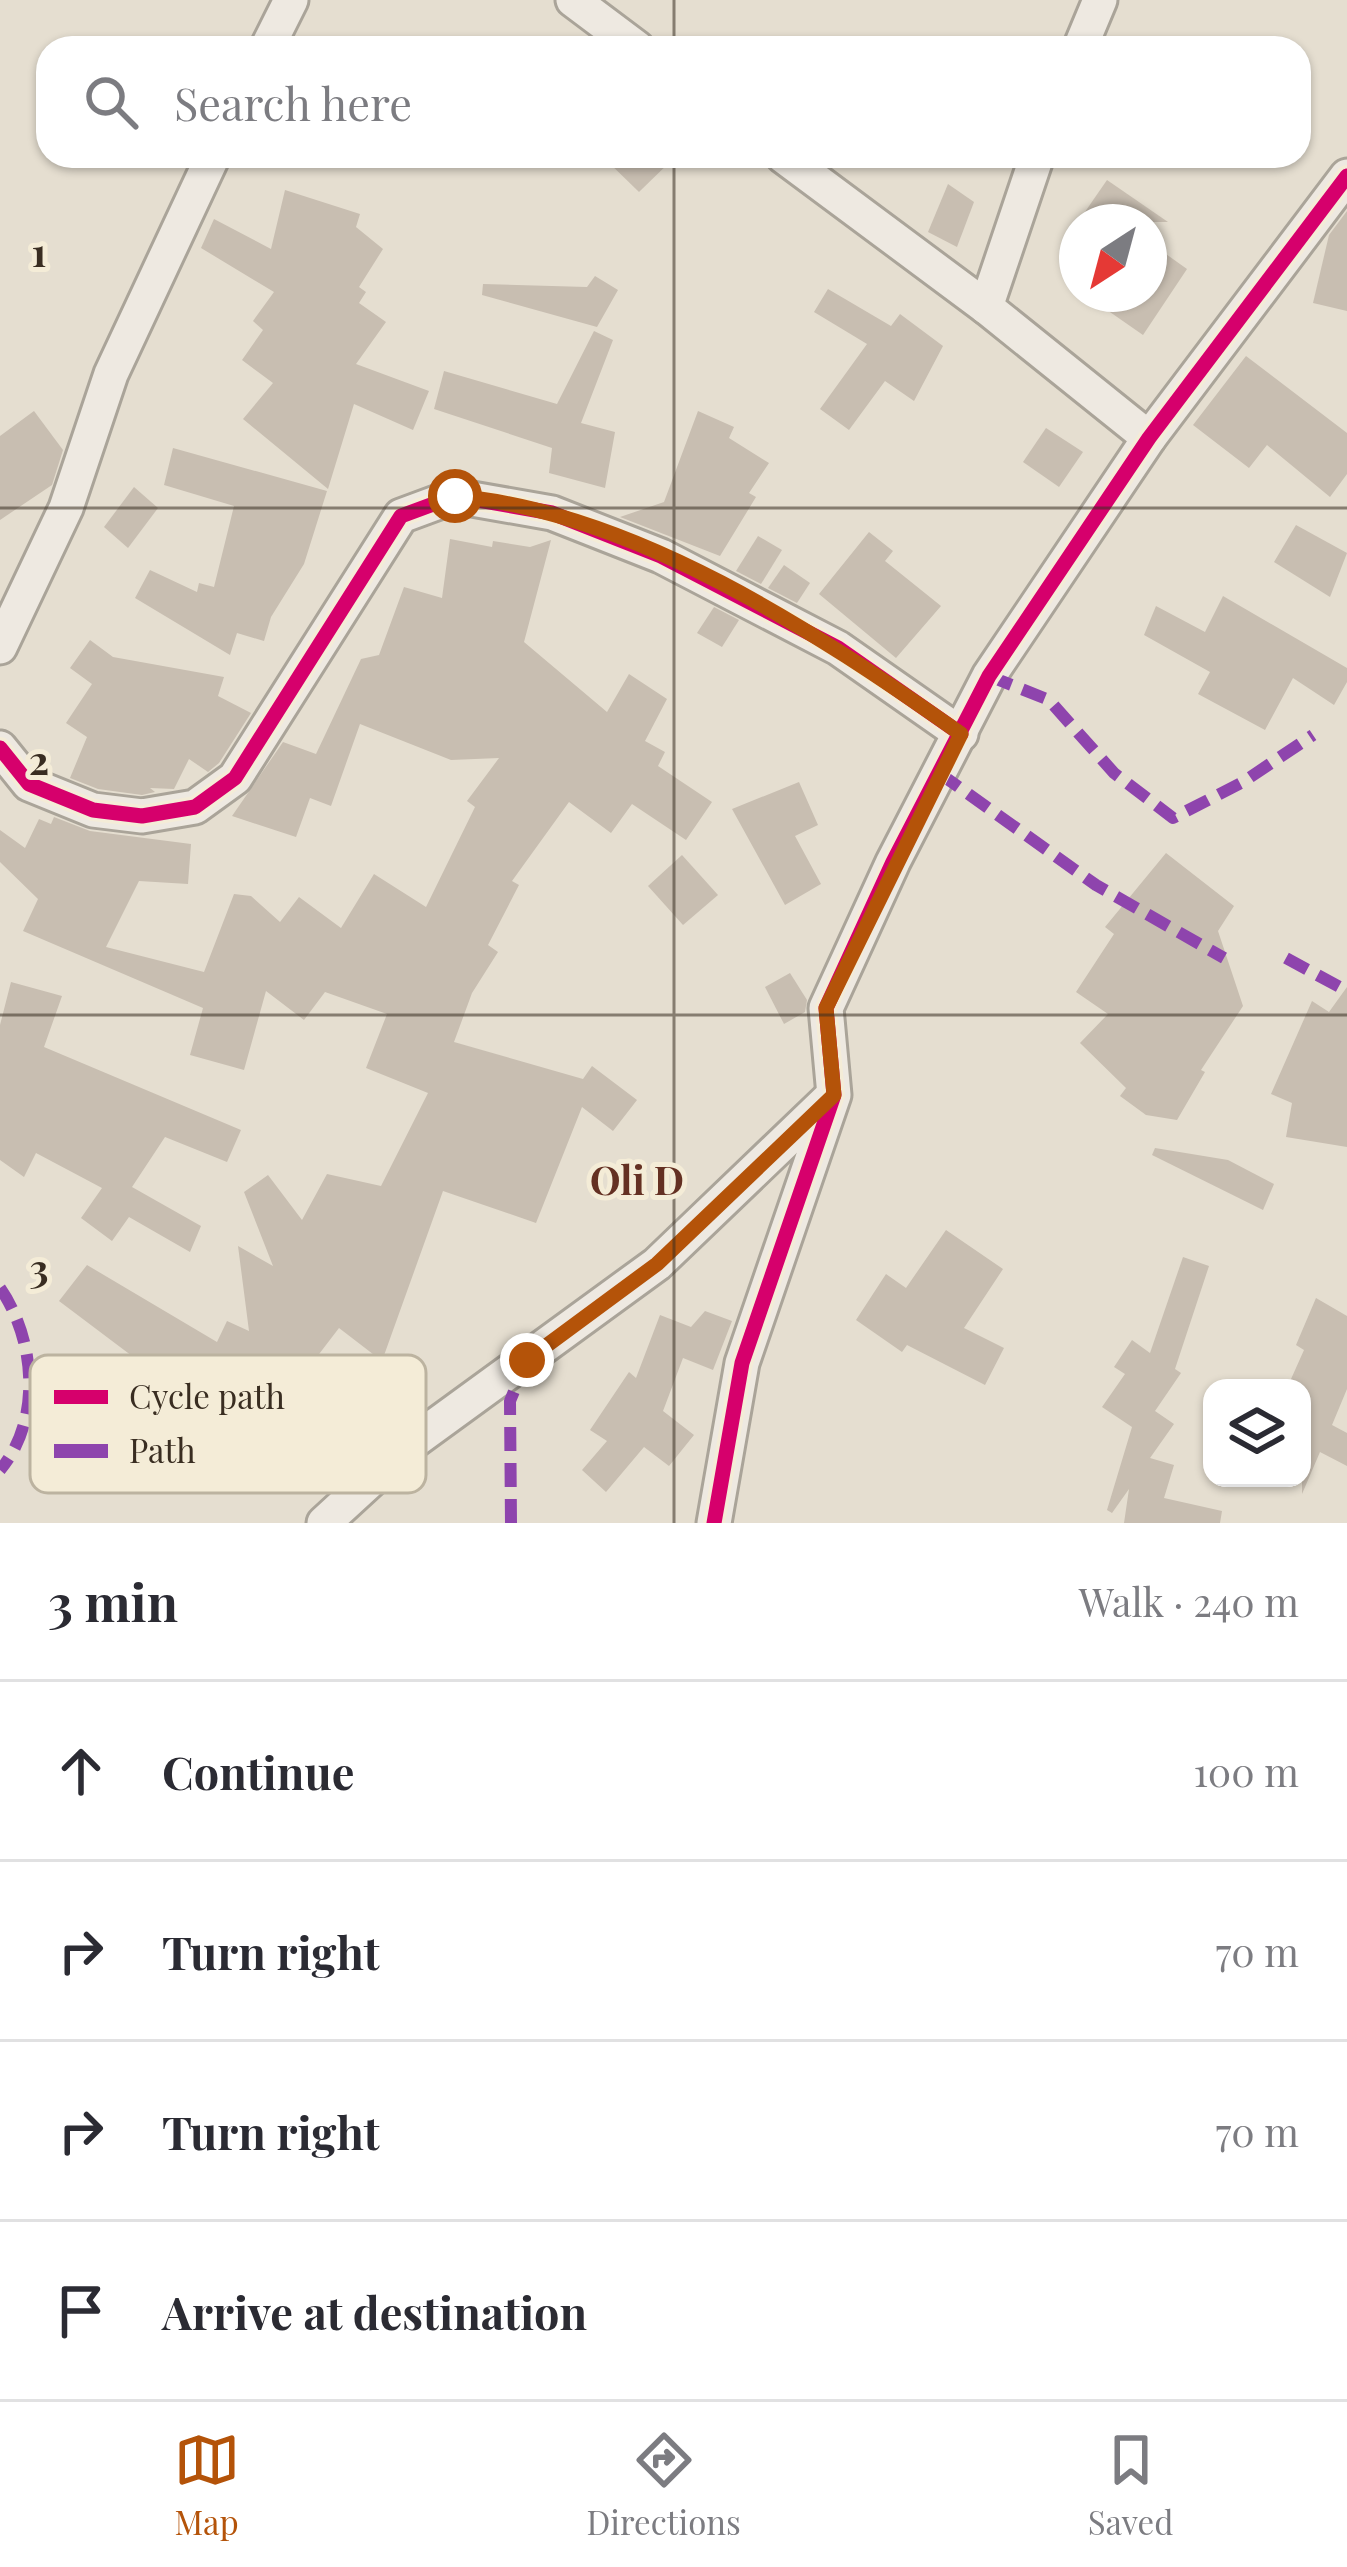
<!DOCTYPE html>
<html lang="en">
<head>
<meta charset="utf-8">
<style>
  :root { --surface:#fff; --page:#f2f2f3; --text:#2b2b33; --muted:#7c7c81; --line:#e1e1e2; --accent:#b45309 }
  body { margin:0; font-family:"Playfair Display",serif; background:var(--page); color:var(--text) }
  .controls { position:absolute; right:36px; bottom:36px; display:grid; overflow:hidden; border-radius:24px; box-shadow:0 3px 9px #0004 }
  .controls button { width:108px; height:108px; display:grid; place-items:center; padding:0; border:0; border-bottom:3px solid var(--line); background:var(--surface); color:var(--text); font:60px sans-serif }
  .compass { position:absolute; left:1059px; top:204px; width:108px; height:108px; border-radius:50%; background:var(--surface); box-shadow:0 3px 9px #0004; rotate:216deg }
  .stop { position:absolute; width:36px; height:36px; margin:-27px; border:9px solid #b45309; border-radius:50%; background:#fff }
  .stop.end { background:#b45309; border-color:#fff; box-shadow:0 3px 12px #0008 }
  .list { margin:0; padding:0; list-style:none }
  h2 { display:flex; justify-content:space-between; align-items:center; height:156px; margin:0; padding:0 48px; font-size:51px }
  h2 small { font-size:39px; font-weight:400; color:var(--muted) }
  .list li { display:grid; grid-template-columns:78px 1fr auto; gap:36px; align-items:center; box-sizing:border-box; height:180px; padding:0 48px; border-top:3px solid var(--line) }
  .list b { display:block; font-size:45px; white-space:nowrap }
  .list em { font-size:39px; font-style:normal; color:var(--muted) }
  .icon { flex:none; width:66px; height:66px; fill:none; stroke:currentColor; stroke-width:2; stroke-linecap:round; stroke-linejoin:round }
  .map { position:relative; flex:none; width:1347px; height:1523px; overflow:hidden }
  .search { position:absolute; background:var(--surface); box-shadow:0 3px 9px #0004; left:36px; right:36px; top:36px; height:132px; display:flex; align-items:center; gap:30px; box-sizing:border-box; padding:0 42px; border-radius:36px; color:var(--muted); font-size:45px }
  .sheet { height:876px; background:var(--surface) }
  nav { display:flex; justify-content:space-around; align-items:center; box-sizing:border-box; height:168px; border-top:3px solid var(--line); background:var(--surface); font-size:33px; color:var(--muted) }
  nav a { display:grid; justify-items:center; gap:6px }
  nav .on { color:var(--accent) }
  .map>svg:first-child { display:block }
  .building { fill:#c8beb1 }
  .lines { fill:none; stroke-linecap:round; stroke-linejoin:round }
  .minor-casing { stroke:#aaa499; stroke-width:39 }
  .minor { stroke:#eee9e1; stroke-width:33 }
  .quiet { stroke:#8e44ad; stroke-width:12; stroke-dasharray:24 12; stroke-linecap:butt }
  .cycleway-casing { stroke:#f4ecd7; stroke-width:22 }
  .cycleway { stroke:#d6006c; stroke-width:15 }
  .route { stroke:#b45309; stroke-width:15 }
  .grid { fill:none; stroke:#392d21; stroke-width:3; stroke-opacity:0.55 }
  .labels { text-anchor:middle; stroke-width:10; stroke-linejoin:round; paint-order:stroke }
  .quarter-label { font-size:39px; font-weight:bold; fill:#643022; stroke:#f4ecd7 }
  .key { fill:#f4ecd7; stroke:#bcb3a0; stroke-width:3 }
  .key-label { font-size:33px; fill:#392d21 }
  .grid-label { font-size:39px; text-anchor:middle; font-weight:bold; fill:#392d21; stroke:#f4ecd7; stroke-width:10; stroke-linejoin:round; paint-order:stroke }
</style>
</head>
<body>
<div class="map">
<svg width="1347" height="1523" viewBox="0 0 1347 1523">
  <rect width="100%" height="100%" fill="#e5ded0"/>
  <g class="building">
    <path d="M 602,156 L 676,156 L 639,192 Z"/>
    <path d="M 1107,180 L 1168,222 L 1078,222 Z"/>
    <path d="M 948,184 L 974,202 L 957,247 L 928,232 Z"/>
    <path d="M 285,190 L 360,214 L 356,227 L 383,249 L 359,287 L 366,292 L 359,303 L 386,322 L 356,364 L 429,391 L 413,430 L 354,404 L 328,489 L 243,419 L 273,383 L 242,360 L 263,330 L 253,321 L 274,292 L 201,248 L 214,219 L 271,249 Z"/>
    <path d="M 1347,211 L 1347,311 L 1313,303 L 1329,235 Z"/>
    <path d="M 1149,242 L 1187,269 L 1143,335 L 1084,294 L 1149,294 Z"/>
    <path d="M 595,276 L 618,290 L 597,327 L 482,295 L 483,284 L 587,287 Z"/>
    <path d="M 828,289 L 891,326 L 900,314 L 943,346 L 914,401 L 885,381 L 849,430 L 820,409 L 867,344 L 814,312 Z"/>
    <path d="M 594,331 L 613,340 L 581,423 L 615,432 L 605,488 L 549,473 L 552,448 L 434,409 L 444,371 L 557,404 Z"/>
    <path d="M 1246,356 L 1347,433 L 1347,474 L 1330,497 L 1267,445 L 1249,468 L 1193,425 Z"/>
    <path d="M 34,411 L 63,450 L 52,485 L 0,520 L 0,436 Z"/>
    <path d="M 698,411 L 734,427 L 729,438 L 769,463 L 749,493 L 756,497 L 720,556 L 620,517 L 664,502 Z"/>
    <path d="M 1046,428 L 1083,452 L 1059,487 L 1023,462 Z"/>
    <path d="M 173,448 L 327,491 L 304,564 L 271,617 L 264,641 L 237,633 L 230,655 L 135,598 L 150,570 L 197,592 L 199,583 L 214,587 L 234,506 L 164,485 Z"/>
    <path d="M 134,487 L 158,508 L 128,548 L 104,527 Z"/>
    <path d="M 1296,525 L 1347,553 L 1330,597 L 1274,562 Z"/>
    <path d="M 869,532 L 893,551 L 885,561 L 941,606 L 896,658 L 819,594 Z"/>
    <path d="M 758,536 L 782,550 L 761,584 L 736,571 Z"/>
    <path d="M 450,539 L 492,547 L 493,541 L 530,547 L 551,540 L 524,642 L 607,712 L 629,674 L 667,699 L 645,741 L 665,752 L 658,766 L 712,802 L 686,840 L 632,804 L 611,833 L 569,802 L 512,881 L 519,885 L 488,945 L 498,952 L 472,993 L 454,1042 L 583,1079 L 592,1066 L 637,1100 L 613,1131 L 582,1107 L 536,1223 L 443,1191 L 382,1361 L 339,1328 L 290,1392 L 307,1398 L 291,1440 L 274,1433 L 256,1466 L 226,1449 L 220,1442 L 227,1430 L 183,1396 L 186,1389 L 136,1359 L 59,1301 L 87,1265 L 217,1342 L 227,1321 L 249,1331 L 238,1246 L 273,1266 L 244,1192 L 268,1175 L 302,1220 L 327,1174 L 381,1186 L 428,1093 L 366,1068 L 387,1014 L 325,992 L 304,1020 L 266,991 L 244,1070 L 190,1055 L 203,1008 L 23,931 L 38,899 L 0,862 L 0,830 L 25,848 L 39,819 L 51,824 L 54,817 L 90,831 L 191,844 L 188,884 L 139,881 L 106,947 L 204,972 L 234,894 L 251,896 L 280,922 L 299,897 L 341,928 L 374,874 L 426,907 L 475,807 L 467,801 L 499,758 L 451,760 L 360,724 L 331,806 L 310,798 L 296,837 L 232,816 L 283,742 L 316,754 L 361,659 L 379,655 L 404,587 L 442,598 Z"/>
    <path d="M 784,565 L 810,583 L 797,603 L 768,588 Z"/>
    <path d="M 1223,596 L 1347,668 L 1347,682 L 1334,705 L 1293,678 L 1265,730 L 1198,694 L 1210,672 L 1144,635 L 1156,606 L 1205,632 Z"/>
    <path d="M 714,607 L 739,620 L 722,647 L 697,633 Z"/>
    <path d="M 90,640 L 113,657 L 224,677 L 218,696 L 251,713 L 219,763 L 208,772 L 189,759 L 174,789 L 150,788 L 155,792 L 142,795 L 98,789 L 70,778 L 87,737 L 66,723 L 92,684 L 70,668 Z"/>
    <path d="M 799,782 L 818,825 L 795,836 L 821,884 L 785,905 L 732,809 Z"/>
    <path d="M 1166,853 L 1234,906 L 1218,931 L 1243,1006 L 1201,1070 L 1205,1072 L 1177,1120 L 1146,1115 L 1120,1096 L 1126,1088 L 1080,1043 L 1108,1014 L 1076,992 L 1114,934 L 1105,927 Z"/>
    <path d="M 682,855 L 718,895 L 683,925 L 648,886 Z"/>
    <path d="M 790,973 L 807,1000 L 805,1012 L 784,1024 L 765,987 Z"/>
    <path d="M 11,982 L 62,996 L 44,1047 L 241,1130 L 227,1162 L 165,1137 L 132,1187 L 201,1226 L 190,1252 L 129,1217 L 112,1241 L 81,1218 L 102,1188 L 36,1153 L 24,1177 L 0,1160 L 0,1025 Z"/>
    <path d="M 1347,987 L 1347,1147 L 1286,1137 L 1292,1103 L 1271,1094 L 1312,1001 L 1329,1012 Z"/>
    <path d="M 1155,1148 L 1228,1160 L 1274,1184 L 1263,1210 L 1152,1155 Z"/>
    <path d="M 946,1230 L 1003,1269 L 964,1328 L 1004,1348 L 985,1385 L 907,1345 L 902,1352 L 856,1320 L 886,1274 L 906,1288 Z"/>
    <path d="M 1183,1257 L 1209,1266 L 1175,1369 L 1181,1373 L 1155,1411 L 1174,1424 L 1150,1458 L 1174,1465 L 1164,1498 L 1222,1511 L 1220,1523 L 1124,1523 L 1129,1489 L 1112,1513 L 1107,1510 L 1132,1427 L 1102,1407 L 1125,1374 L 1114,1367 L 1132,1340 L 1150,1353 Z"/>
    <path d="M 1316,1298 L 1347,1316 L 1347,1389 L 1332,1425 L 1347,1433 L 1347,1466 L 1320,1452 L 1302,1494 L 1302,1388 L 1287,1388 L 1304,1350 L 1296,1345 Z"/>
    <path d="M 705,1311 L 732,1321 L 713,1370 L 683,1358 L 663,1411 L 694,1435 L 669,1466 L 644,1447 L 606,1492 L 582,1470 L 607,1441 L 590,1430 L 629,1372 L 636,1378 L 660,1315 L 691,1327 Z"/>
  </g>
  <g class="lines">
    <g class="minor-casing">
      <g id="minor">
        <path d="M 573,0 L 637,48"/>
        <path d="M 267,48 L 291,0"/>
        <path d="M 1080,48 L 1100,0"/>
        <path d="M 783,156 L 986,307 L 1149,438"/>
        <path d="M 986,307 L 1037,156"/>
        <path d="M 0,647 L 66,508 L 111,374 L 213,156"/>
        <path d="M 0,748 L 29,784 L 93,810 L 142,816 L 195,807 L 235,778 L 401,516 L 455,496 L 552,513 L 661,556 L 838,648 L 961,734"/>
        <path d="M 324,1523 L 410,1444 L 657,1264 L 828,1100"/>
        <path d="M 714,1523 L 742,1363 L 834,1095 L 826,1008 L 893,862 L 989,676 L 1149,438 L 1347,176"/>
      </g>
    </g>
    <use href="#minor" class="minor"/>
    <g class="quiet">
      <path d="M 989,676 L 1049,700 L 1114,773 L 1173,818 L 1243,782 L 1313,735"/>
      <path d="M 939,773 L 1096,885 L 1224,958"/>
      <path d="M 1286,958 L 1347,991"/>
      <path d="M 0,1288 C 36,1340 42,1421 0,1470"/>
      <path d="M 511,1523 L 510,1401 L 527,1360"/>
    </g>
    <g class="cycleway-casing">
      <g id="cycleway">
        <path d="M 0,748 L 29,784 L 93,810 L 142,816 L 195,807 L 235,778 L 401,516 L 455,496 L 552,513 L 661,556 L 838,648 L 961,734"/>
        <path d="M 714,1523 L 742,1363 L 834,1095 L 826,1008 L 893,862 L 989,676 L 1149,438 L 1347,176"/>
      </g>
    </g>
    <use href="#cycleway" class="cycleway"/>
  </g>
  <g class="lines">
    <path class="route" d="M 455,496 C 635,512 816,632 961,734 L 826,1008 L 834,1095 L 657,1264 L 527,1360"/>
  </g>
  <path class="grid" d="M 674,0 L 674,48M 674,156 L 674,1523M 0,508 L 1347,508M 0,1015 L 1347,1015"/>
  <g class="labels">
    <g class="quarter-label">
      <text x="637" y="1195">Oli D</text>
    </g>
  </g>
  <rect x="30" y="1355" width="396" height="138" rx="18" class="key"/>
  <rect x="54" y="1390" width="54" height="14" fill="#d6006c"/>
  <rect x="54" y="1444" width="54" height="14" fill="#8e44ad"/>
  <g class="key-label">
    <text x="129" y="1409">Cycle path</text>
    <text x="129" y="1463">Path</text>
  </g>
  <g class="grid-label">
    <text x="39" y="267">1</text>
    <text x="39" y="775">2</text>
    <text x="39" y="1283">3</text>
  </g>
</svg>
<div class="controls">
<button><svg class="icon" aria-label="layers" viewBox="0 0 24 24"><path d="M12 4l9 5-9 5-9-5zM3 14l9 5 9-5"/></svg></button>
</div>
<svg class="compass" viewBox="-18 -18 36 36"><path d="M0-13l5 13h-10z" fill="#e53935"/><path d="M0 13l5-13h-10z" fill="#7c7c81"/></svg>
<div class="stop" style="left:455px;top:496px"></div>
<div class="stop end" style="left:527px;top:1360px"></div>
<div class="search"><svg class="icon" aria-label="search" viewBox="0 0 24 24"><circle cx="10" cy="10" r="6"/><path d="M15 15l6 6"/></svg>Search here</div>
</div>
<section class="sheet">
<h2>3 min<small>Walk · 240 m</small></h2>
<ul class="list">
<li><svg class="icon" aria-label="ahead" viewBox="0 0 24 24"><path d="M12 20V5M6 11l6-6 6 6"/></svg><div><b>Continue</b></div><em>100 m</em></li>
<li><svg class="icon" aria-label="right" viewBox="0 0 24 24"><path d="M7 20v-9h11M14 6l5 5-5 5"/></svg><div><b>Turn right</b></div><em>70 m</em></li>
<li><svg class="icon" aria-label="right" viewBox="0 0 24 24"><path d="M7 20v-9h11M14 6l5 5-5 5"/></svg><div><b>Turn right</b></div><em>70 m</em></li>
<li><svg class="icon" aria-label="arrive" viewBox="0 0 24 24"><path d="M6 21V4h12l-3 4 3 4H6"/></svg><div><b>Arrive at destination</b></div></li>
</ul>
</section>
<nav>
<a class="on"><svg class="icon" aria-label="map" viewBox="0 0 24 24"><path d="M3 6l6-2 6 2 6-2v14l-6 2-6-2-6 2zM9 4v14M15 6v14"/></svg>Map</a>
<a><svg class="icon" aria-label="directions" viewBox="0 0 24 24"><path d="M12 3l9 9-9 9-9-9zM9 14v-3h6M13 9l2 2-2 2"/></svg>Directions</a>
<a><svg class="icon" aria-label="saved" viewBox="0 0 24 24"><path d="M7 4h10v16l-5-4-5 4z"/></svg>Saved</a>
</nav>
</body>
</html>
